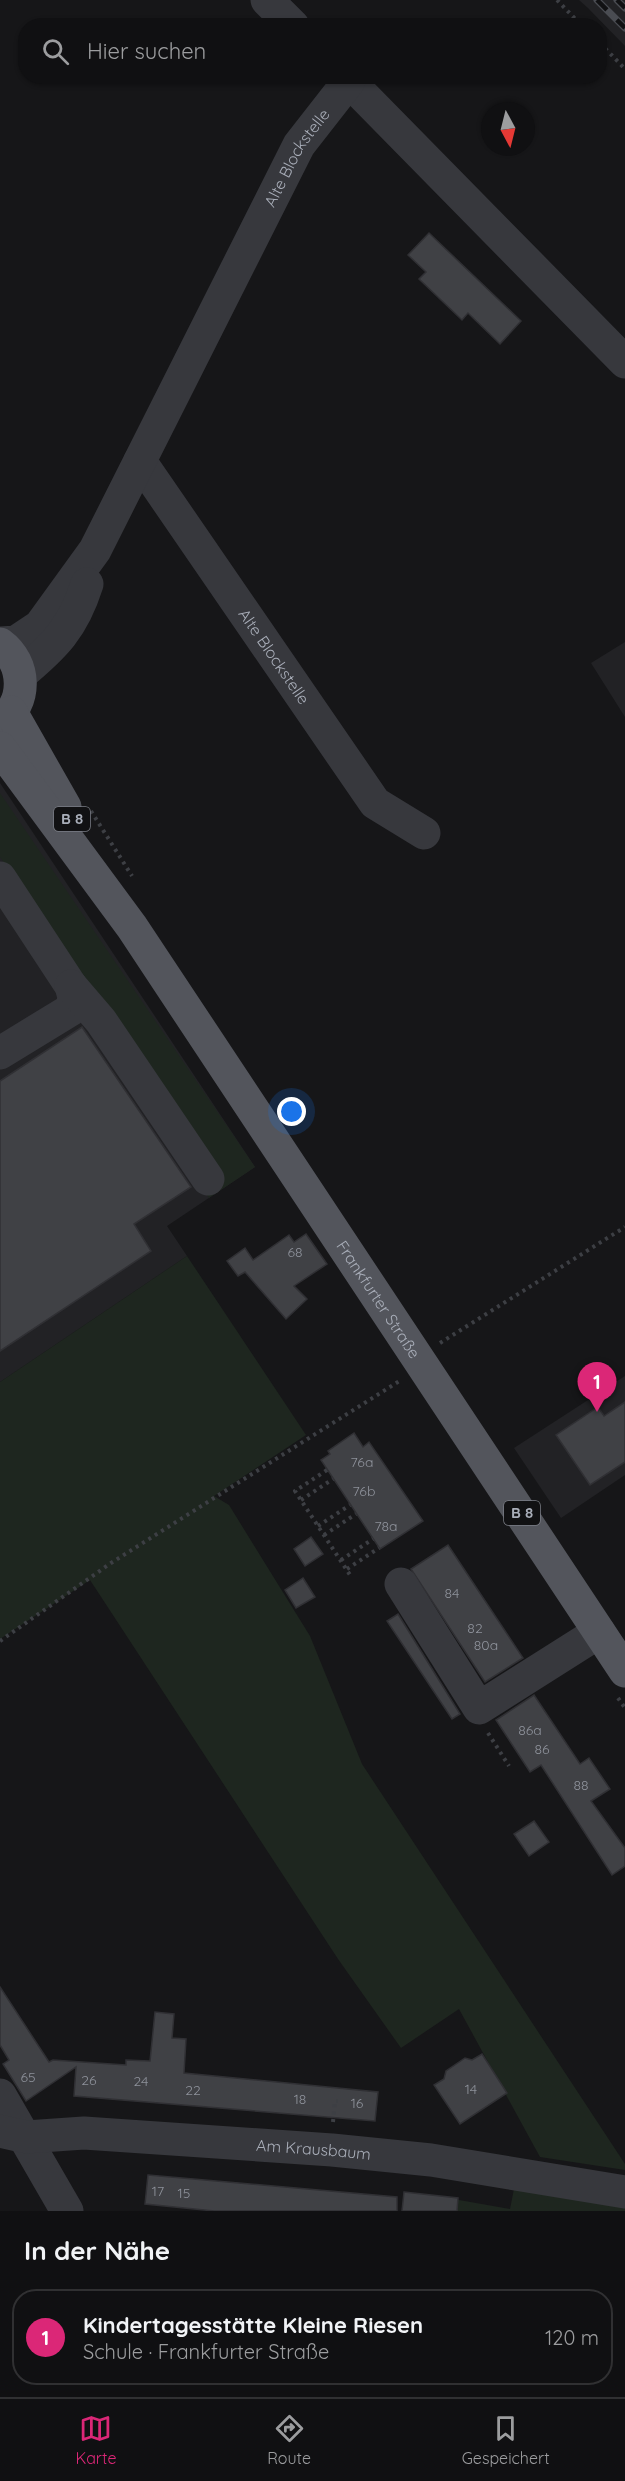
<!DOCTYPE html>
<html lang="de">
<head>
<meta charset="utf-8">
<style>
  :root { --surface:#101012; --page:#1e1e20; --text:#f1f3f6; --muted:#9c9d9f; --line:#303032; --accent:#db2777 }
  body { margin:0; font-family:Quicksand,sans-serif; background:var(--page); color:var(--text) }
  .compass { position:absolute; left:481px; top:102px; width:54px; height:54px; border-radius:50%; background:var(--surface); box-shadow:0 2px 4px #0004; rotate:173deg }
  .you { position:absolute; left:292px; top:1112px; width:21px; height:21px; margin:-15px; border:4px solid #fff; border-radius:50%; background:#1a73e8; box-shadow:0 0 0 9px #1a73e833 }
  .badge { display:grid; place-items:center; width:39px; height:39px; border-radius:50%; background:var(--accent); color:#fff; font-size:20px; font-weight:700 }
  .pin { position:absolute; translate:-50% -50px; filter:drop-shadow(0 2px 3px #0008) }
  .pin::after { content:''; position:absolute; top:32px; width:21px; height:18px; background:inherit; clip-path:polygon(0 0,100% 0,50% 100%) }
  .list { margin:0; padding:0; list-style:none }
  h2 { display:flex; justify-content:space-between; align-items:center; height:78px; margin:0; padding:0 24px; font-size:26px }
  h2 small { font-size:20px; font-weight:400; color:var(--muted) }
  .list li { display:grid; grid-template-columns:39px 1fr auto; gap:18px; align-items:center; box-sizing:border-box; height:96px; margin:0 12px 12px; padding:0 12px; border:2px solid var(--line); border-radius:24px }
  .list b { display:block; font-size:22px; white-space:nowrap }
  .list p { margin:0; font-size:20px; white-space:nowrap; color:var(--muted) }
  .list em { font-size:20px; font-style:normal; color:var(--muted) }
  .icon { flex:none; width:33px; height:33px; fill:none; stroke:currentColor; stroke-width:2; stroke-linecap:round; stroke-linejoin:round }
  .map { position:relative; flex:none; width:625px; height:2211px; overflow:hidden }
  .search { position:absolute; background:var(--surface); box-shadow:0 2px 4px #0004; left:18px; right:18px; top:18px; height:66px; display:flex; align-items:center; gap:15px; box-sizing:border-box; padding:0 21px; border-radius:24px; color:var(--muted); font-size:22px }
  .sheet { height:186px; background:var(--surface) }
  nav { display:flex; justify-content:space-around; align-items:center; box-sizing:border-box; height:84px; border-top:2px solid var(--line); background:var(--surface); font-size:16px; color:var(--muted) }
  nav a { display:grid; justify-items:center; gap:3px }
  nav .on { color:var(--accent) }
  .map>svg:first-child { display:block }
  .built { fill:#222225 }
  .green { fill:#1e261f }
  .building { fill:#404145; stroke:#303034; stroke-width:1.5 }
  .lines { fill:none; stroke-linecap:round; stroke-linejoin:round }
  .path { stroke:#3d3f44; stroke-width:4; stroke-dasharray:3 4.5; stroke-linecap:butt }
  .minor { stroke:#37383d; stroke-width:33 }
  .major { stroke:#53555c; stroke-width:33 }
  .rail-casing { stroke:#4a4c52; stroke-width:7 }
  .rail { stroke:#111113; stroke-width:4.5; stroke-dasharray:14; stroke-linecap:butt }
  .labels { text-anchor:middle; stroke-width:6; stroke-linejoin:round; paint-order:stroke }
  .number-label { font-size:14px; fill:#8e929b }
  .shield { fill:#111113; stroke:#7b7e86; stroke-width:1.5 }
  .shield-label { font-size:15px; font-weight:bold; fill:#a8adb8 }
  .street-label { font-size:16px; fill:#a8adb8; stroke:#111113 }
</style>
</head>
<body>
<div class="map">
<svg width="625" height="2211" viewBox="0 0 625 2211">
  <rect width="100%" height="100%" fill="#161618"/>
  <g class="built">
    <path d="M 579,0 L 625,0 L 625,46 L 588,8 Z"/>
    <path d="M 625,642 L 625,717 L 591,663 Z"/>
    <path d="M 0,783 L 255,1167 L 167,1226 L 187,1256 L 0,1382 Z"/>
    <path d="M 625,1376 L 625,1475 L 561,1518 L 514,1448 Z"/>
  </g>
  <g class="green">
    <path d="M 0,793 L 255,1167 L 209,1198 L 92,1020 L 99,1001 L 0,857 Z"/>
    <path d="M 187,1256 L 306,1435 L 214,1496 L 229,1505 L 310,1636 L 362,1764 L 625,2164 L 625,2170 L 540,2157 L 459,2009 L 401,2048 L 338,1959 L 90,1580 L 0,1639 L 0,1382 Z"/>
    <path d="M 514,2189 L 625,2206 L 625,2211 L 422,2211 L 425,2194 L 510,2209 Z"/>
  </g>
  <g class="building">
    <path d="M 429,233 L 521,321 L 500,344 L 468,313 L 462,320 L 419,279 L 426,272 L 408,255 Z"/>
    <path d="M 82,1027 L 191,1187 L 134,1224 L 151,1251 L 0,1351 L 0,1081 Z"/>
    <path d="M 306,1234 L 327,1264 L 294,1286 L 307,1299 L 286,1319 L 245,1272 L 238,1276 L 227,1261 L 245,1248 L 253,1260 L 289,1235 L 294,1242 Z"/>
    <path d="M 625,1402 L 625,1462 L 590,1485 L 556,1435 L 598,1407 L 604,1416 Z"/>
    <path d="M 354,1433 L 363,1447 L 369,1442 L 423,1521 L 380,1549 L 321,1460 L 330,1454 L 328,1451 Z"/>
    <path d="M 311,1537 L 323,1554 L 305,1566 L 294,1549 Z"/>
    <path d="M 448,1545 L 523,1658 L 485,1682 L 411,1569 Z"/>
    <path d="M 303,1578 L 315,1597 L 296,1608 L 285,1590 Z"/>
    <path d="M 398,1614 L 460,1714 L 452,1719 L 387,1621 Z"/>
    <path d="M 534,1695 L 580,1764 L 589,1758 L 610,1789 L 591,1801 L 625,1848 L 625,1866 L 612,1875 L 541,1765 L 530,1772 L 496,1720 Z"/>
    <path d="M 534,1821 L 549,1842 L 529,1856 L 514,1834 Z"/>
    <path d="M 0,1987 L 49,2062 L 53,2060 L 126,2065 L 126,2060 L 150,2061 L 155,2012 L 174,2014 L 172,2038 L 186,2039 L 184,2073 L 378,2092 L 375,2121 L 74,2096 L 76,2067 L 26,2101 L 3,2064 L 9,2060 L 0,2045 Z"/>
    <path d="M 482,2054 L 507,2093 L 460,2124 L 434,2085 L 444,2079 L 446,2071 L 465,2058 L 472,2060 Z"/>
    <path d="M 148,2175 L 397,2197 L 397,2211 L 214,2211 L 145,2204 Z"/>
    <path d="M 404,2192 L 458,2198 L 457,2211 L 402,2211 Z"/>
  </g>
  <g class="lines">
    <g class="path">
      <path d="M 557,0 L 582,26"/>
      <path d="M 600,43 L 625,69"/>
      <path d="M 91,811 L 132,876"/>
      <path d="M 440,1343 L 625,1227"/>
      <path d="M 327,1470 L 295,1491 L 352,1578"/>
      <path d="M 301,1500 L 333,1479"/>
      <path d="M 318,1526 L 350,1505"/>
      <path d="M 324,1535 L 356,1514"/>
      <path d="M 341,1560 L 373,1539"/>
      <path d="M 347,1569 L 379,1548"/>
      <path d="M 0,1641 L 111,1563 L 401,1380"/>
      <path d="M 618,1698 L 625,1708"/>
      <path d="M 488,1733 L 509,1766"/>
      <path d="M 333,2122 L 335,2101 L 338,2101"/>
    </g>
    <g class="minor">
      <path d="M 267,0 L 293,26"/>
      <path d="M 344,76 L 625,362"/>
      <path id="s1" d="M 140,461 L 375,803 L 424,833"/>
      <path id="s2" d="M 0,643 L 16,642 L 40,626 L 95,550 L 299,145 L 349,81"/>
      <path d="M 20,675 C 55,646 73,628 87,584"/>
      <path d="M 0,878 L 71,986 L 74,997 L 72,1009 L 0,1053"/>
      <path d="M 71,986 L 101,1021 L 208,1179"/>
      <path d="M 401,1584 L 479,1708 L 599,1632"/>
      <path d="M 0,2095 L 67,2211"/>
      <path id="s3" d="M 0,2131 L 26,2137 L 84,2133 L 332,2150 L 431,2160 L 625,2192"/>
    </g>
    <g class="major">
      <path d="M 0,644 C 26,663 28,703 0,722"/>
      <path d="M 11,712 L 65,807"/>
      <path id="s4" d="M 0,748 L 132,927 L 625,1671"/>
    </g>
    <g class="rail-casing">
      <g id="rail">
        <path d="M 597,0 L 625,28"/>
        <path d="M 617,0 L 625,8"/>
      </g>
    </g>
    <use href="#rail" class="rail"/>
  </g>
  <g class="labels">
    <g class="number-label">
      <text x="295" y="1257">68</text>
      <text x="362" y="1467">76a</text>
      <text x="364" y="1496">76b</text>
      <text x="386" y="1531">78a</text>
      <text x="452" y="1598">84</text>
      <text x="475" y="1633">82</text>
      <text x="486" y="1650">80a</text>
      <text x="530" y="1735">86a</text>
      <text x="542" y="1754">86</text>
      <text x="581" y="1790">88</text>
      <text x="28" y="2082">65</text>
      <text x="89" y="2085">26</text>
      <text x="141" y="2086">24</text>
      <text x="471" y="2094">14</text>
      <text x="193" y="2095">22</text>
      <text x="300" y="2104">18</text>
      <text x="357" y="2108">16</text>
      <text x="158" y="2196">17</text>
      <text x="184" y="2198">15</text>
    </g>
    <g class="shield">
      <rect x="54" y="807" width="36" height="24" rx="4.5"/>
      <rect x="504" y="1501" width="36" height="24" rx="4.5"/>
    </g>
    <g class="shield-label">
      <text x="72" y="824">B 8</text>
      <text x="522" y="1518">B 8</text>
    </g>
    <g class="street-label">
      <text dy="6" stroke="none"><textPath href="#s2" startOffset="580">Alte Blockstelle</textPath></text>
      <text dy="6" stroke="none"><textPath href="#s1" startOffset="237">Alte Blockstelle</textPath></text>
      <text dy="6" stroke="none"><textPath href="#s4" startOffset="669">Frankfurter Straße</textPath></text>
      <text dy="6" stroke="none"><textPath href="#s3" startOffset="315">Am Krausbaum</textPath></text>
    </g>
  </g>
</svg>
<svg class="compass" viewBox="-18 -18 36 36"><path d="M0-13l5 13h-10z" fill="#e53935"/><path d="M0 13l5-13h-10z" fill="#9c9d9f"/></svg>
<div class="you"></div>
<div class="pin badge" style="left:597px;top:1412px">1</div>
<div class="search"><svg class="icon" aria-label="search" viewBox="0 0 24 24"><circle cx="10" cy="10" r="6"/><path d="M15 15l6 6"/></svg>Hier suchen</div>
</div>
<section class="sheet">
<h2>In der Nähe<small></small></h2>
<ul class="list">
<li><span class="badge">1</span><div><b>Kindertagesstätte Kleine Riesen</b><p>Schule · Frankfurter Straße</p></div><em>120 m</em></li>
</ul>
</section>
<nav>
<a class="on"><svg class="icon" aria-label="map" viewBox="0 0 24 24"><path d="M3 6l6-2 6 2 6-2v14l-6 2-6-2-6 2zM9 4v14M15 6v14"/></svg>Karte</a>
<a><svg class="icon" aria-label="directions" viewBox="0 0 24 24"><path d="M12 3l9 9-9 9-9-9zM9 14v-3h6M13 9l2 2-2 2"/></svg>Route</a>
<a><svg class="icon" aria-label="saved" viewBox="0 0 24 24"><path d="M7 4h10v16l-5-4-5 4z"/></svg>Gespeichert</a>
</nav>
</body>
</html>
